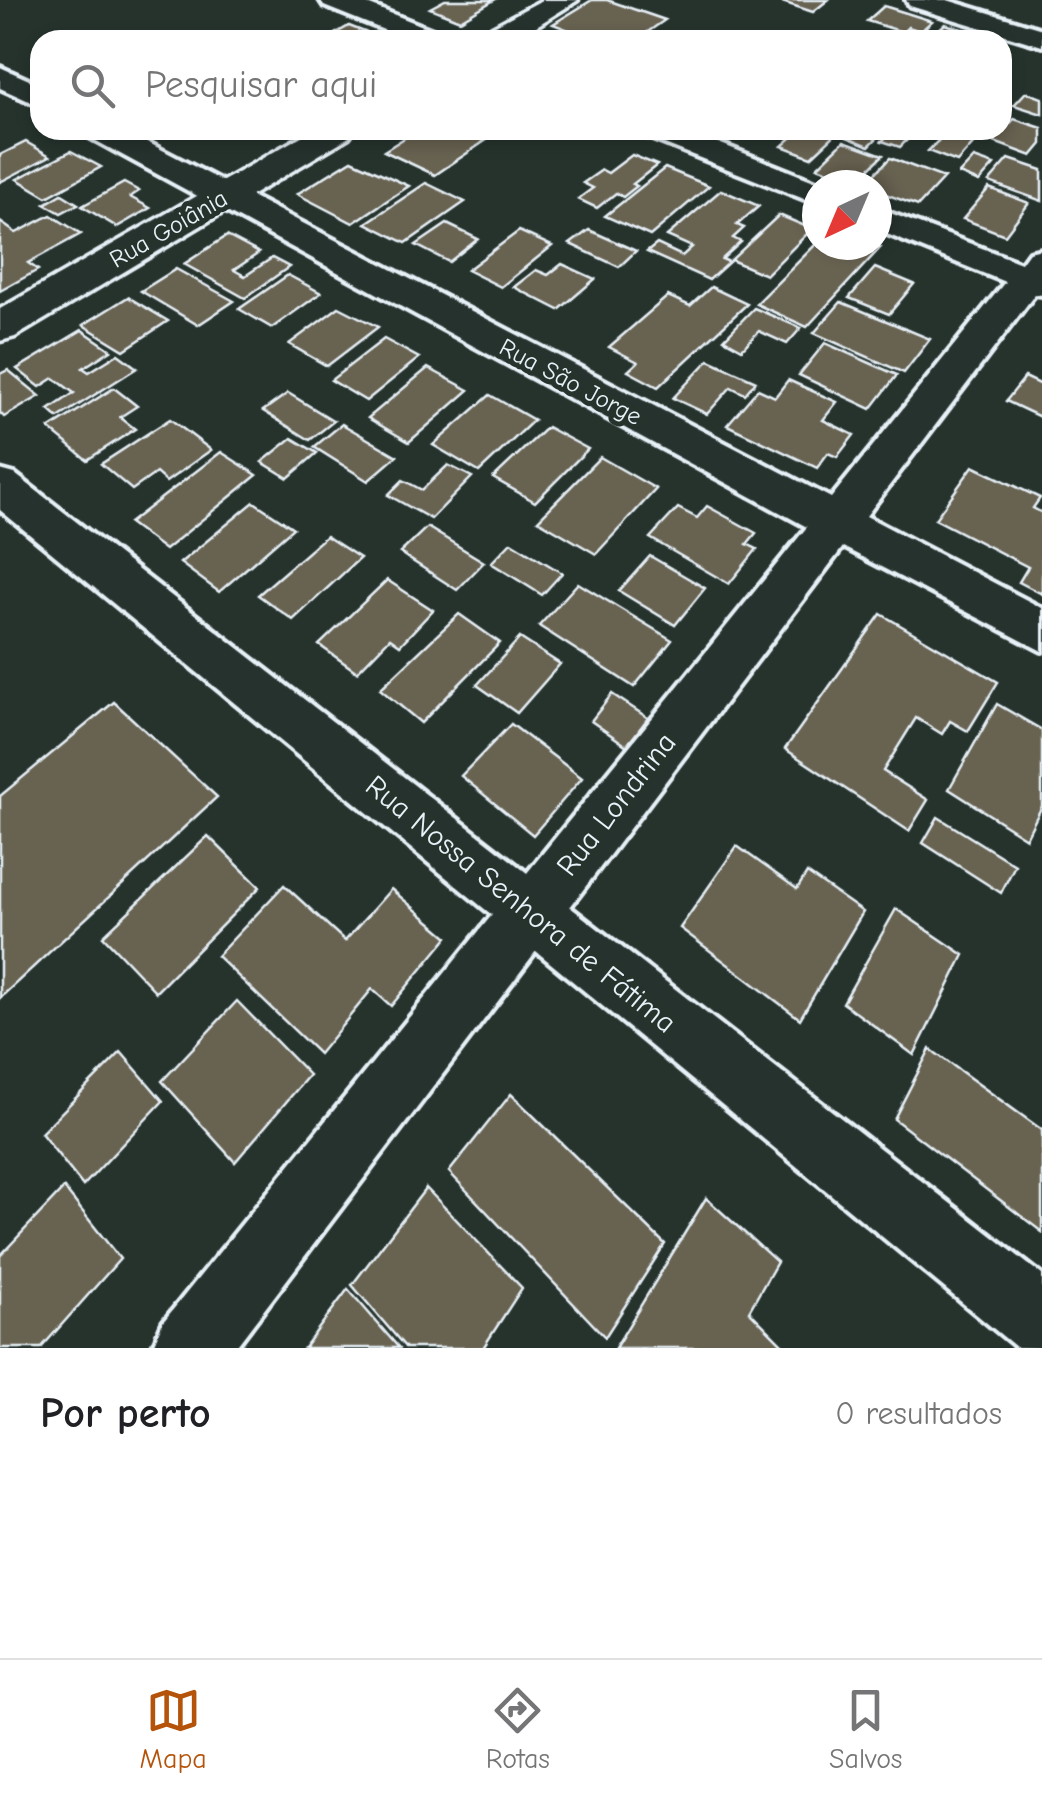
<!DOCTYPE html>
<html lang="pt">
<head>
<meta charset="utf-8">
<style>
  :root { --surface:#fff; --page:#f6f6f6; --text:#202124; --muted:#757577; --line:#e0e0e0; --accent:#b45309 }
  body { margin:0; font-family:"Comic Neue",sans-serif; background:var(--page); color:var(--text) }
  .compass { position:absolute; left:802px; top:170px; width:90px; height:90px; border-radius:50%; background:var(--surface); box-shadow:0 5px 15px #0003; rotate:224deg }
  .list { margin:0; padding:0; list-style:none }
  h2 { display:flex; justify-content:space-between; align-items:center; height:130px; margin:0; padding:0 40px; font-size:42px }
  h2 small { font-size:32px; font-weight:400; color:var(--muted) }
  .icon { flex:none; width:55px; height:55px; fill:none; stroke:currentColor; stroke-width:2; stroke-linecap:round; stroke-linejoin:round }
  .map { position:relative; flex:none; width:1042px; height:1348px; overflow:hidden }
  .search { position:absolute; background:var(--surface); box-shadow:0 5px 15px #0003; left:30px; right:30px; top:30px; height:110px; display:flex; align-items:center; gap:25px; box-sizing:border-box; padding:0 35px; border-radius:30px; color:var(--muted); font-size:38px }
  .sheet { height:310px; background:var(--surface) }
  nav { display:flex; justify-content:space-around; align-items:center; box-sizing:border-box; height:140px; border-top:2px solid var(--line); background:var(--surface); font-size:28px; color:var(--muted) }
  nav a { display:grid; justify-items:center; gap:5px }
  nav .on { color:var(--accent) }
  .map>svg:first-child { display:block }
  .building { fill:#686251; stroke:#e8f1f8; stroke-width:2.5 }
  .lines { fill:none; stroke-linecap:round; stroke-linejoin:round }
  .street-casing { stroke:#e8f1f8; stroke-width:8 }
  .secondary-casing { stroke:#e8f1f8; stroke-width:7 }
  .street { fill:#26332d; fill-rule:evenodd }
  .secondary { fill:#26332d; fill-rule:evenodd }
  .labels { text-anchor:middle; stroke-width:10; stroke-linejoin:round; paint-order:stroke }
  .far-street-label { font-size:25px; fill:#e8f1f8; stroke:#26332d }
  .street-label { font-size:30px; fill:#e8f1f8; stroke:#26332d }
</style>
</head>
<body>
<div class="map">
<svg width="1042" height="1348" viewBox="0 0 1042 1348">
  <rect width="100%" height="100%" fill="#26332d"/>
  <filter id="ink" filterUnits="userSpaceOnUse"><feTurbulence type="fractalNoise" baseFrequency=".01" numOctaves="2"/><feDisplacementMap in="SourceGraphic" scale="20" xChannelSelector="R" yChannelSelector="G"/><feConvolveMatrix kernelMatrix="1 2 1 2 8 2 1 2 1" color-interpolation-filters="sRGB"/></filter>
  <g filter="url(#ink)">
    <g class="building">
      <path d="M 445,0 L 494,0 L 460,20 L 430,8 Z"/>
      <path d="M 592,0 L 607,0 L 665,20 L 636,40 L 595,40 L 553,24 Z"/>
      <path d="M 776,0 L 828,0 L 813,12 Z"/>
      <path d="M 884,6 L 932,21 L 921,31 L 908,27 L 903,32 L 867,21 Z"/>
      <path d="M 945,24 L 985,36 L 980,40 L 927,40 Z"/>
      <path d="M 349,26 L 380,38 L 324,40 Z"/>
      <path d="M 1026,92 L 1042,98 L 1042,114 L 1014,105 Z"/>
      <path d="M 1014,119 L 1042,128 L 1042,144 L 1032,156 L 994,142 Z"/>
      <path d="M 417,130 L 458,130 L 485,141 L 435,175 L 384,151 Z"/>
      <path d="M 800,130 L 840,130 L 811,157 L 782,146 Z"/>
      <path d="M 855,130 L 885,130 L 869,146 L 847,137 Z"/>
      <path d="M 893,130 L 898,130 L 912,135 L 900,147 L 882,141 Z"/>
      <path d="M 946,133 L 974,143 L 957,162 L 928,151 Z"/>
      <path d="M 844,141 L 883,155 L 857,181 L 817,167 Z"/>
      <path d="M 26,142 L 50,156 L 0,182 L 0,155 Z"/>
      <path d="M 71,151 L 101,167 L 47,197 L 17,179 Z"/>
      <path d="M 632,155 L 657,165 L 633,184 L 637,186 L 623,197 L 616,193 L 597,208 L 578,199 L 593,188 L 583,183 L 602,170 L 608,173 Z"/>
      <path d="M 890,158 L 944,178 L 918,206 L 877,191 L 877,185 L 864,185 Z"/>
      <path d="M 974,158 L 994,165 L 979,182 L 959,174 Z"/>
      <path d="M 1009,159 L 1042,170 L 1042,201 L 989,182 Z"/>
      <path d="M 352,160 L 409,186 L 353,223 L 297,194 Z"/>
      <path d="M 665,168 L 709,186 L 650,236 L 605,216 Z"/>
      <path d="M 124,183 L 139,191 L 130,197 L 150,208 L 117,227 L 82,206 Z"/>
      <path d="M 426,183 L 465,202 L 406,243 L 366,223 Z"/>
      <path d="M 989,188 L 1029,203 L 1005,235 L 963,219 Z"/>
      <path d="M 721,190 L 759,206 L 737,225 L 744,228 L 733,238 L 741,242 L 722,259 L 729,262 L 709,280 L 647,252 L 657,244 L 682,256 L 692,247 L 667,236 Z"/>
      <path d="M 62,194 L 78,204 L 61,213 L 45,204 Z"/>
      <path d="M 51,215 L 81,234 L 28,263 L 38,270 L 0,291 L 0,222 L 16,233 Z"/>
      <path d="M 779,215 L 812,229 L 766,275 L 731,260 Z"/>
      <path d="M 447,224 L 478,239 L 449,262 L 416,245 Z"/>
      <path d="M 589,230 L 636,251 L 619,267 L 570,244 Z"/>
      <path d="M 519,231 L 552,246 L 501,287 L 467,270 Z"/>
      <path d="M 227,236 L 259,253 L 234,270 L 245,276 L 272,258 L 289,267 L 245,298 L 184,264 Z"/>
      <path d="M 817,243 L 881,247 L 807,327 L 756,304 Z"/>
      <path d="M 562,264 L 595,279 L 559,310 L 514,287 L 536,270 L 548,275 Z"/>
      <path d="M 875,268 L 914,284 L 889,314 L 849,298 Z"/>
      <path d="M 176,269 L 234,301 L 198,325 L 141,291 Z"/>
      <path d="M 288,275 L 321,293 L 272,328 L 239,309 Z"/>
      <path d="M 711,287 L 747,304 L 658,387 L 628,371 L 638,362 L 609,347 L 668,296 L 690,306 Z"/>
      <path d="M 128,297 L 168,321 L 124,350 L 83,325 Z"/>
      <path d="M 841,302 L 930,339 L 904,373 L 814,333 Z"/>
      <path d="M 339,307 L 378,327 L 327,366 L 289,344 Z"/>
      <path d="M 754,308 L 801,328 L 787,344 L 759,331 L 742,349 L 724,339 Z"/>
      <path d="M 82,330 L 111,350 L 83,368 L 89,372 L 118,354 L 137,368 L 58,418 L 49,410 L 74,393 L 54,378 L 40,387 L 17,369 Z"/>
      <path d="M 384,339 L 419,358 L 366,401 L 331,380 Z"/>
      <path d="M 825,343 L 897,375 L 871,409 L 799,375 Z"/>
      <path d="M 709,360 L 756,381 L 745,394 L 731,387 L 707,414 L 673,398 Z"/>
      <path d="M 428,368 L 469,390 L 409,442 L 368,418 Z"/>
      <path d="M 8,370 L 40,396 L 4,417 L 0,413 L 0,374 Z"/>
      <path d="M 1025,377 L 1042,385 L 1042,418 L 1006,401 Z"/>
      <path d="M 788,380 L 837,402 L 823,420 L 854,435 L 837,457 L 828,453 L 817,468 L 727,425 L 758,389 L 775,397 Z"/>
      <path d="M 114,388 L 137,406 L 120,417 L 135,429 L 87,460 L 49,429 Z"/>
      <path d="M 288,393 L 334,421 L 310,440 L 263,411 Z"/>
      <path d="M 490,395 L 534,420 L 479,472 L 433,445 Z"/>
      <path d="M 170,419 L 211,450 L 166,482 L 156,473 L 132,490 L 101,464 Z"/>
      <path d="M 342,424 L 397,456 L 368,481 L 314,447 Z"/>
      <path d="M 547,427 L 588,449 L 535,502 L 493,478 Z"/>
      <path d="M 292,438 L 317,453 L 288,478 L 262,462 Z"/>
      <path d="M 221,452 L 257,475 L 165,550 L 129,523 Z"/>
      <path d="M 600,457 L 656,489 L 596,554 L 538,520 Z"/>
      <path d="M 448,465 L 472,477 L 431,519 L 388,495 L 403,480 L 422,490 Z"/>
      <path d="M 973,466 L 1040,498 L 1033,508 L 1042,513 L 1042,594 L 1019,582 L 1028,567 L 935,519 Z"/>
      <path d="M 254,502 L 293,528 L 219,592 L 180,563 Z"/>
      <path d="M 707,506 L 756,533 L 747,544 L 757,549 L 729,584 L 650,538 L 678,508 L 697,518 Z"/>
      <path d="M 427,527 L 484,562 L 457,590 L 400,553 Z"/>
      <path d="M 326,536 L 360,558 L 293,620 L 258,595 Z"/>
      <path d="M 511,542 L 562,573 L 542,595 L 491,563 Z"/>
      <path d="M 650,556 L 705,588 L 675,625 L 619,591 Z"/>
      <path d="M 387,580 L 433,610 L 400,645 L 390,638 L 357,672 L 319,645 Z"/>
      <path d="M 578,583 L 672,640 L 634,687 L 539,626 Z"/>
      <path d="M 459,614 L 500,643 L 421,723 L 380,689 Z"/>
      <path d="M 881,614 L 998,682 L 968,731 L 950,721 L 942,734 L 916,718 L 883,771 L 928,800 L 909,831 L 785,749 Z"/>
      <path d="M 520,638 L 560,664 L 517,713 L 477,685 Z"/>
      <path d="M 612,694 L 648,718 L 627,746 L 591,721 Z"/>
      <path d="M 114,702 L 217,797 L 0,998 L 0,796 Z"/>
      <path d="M 997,704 L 1042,730 L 1042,806 L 1026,838 L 949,789 Z"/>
      <path d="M 511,724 L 582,778 L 533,835 L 461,776 Z"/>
      <path d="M 938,817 L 1015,865 L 1001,893 L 923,843 Z"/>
      <path d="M 208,836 L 260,887 L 156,992 L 103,936 Z"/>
      <path d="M 737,846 L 797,889 L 807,873 L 863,912 L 800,1019 L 680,928 Z"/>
      <path d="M 284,885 L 345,941 L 391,889 L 448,937 L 391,1006 L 372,989 L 319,1054 L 217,956 Z"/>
      <path d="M 896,909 L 964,955 L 914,1055 L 843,1003 Z"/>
      <path d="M 237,1001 L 309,1075 L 235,1162 L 162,1081 Z"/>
      <path d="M 930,1049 L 1042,1130 L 1042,1232 L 894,1119 Z"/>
      <path d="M 121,1052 L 163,1101 L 83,1186 L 41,1133 Z"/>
      <path d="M 511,1094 L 665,1244 L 605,1337 L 449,1172 Z"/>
      <path d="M 64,1188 L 120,1259 L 41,1348 L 0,1348 L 0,1256 Z"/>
      <path d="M 426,1188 L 522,1288 L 483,1348 L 406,1348 L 352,1285 Z"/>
      <path d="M 706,1198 L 777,1262 L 749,1311 L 786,1348 L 615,1348 Z"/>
      <path d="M 348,1289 L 399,1348 L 304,1348 Z"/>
    </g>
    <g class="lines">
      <g class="street-casing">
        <g id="street">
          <path d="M 320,0 L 357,0 L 443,34 L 447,40 L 409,40 L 324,6 Z"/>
          <path d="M 906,0 L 947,0 L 1042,29 L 1042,46 L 910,6 Z"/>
          <path d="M 0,67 L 40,85 L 40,106 L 0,88 Z"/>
          <path d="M 85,130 L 124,130 L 831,498 L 1005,282 L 877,230 L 877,208 L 1021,263 L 1029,252 L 1042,249 L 1042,295 L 1035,294 L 866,516 L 1042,608 L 1042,651 L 843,547 L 570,907 L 1042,1275 L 1042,1348 L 1016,1347 L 536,951 L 235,1348 L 152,1348 L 163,1322 L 492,915 L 0,510 L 0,470 L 15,474 L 527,873 L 807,527 L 89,137 Z"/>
          <path d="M 643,130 L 686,130 L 824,185 L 817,185 L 817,204 L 647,137 Z"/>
        </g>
      </g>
      <g class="secondary-casing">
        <g id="secondary">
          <path d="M 542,0 L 578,0 L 514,40 L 477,40 L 481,33 Z"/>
          <path d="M 312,130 L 354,130 L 349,137 L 15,337 L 0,341 L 0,309 Z"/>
        </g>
      </g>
      <use href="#street" class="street"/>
      <use href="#secondary" class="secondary"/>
    </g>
  </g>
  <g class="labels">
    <g class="far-street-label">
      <text transform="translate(168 228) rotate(-30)" y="9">Rua Goiânia</text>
      <text transform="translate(571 381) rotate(28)" y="9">Rua São Jorge</text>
    </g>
    <g class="street-label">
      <text transform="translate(616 804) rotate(-52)" y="10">Rua Londrina</text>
      <text transform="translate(521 904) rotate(39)" y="10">Rua Nossa Senhora de Fátima</text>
    </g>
  </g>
</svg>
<svg class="compass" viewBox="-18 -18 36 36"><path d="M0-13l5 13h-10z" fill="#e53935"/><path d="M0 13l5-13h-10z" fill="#757577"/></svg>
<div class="search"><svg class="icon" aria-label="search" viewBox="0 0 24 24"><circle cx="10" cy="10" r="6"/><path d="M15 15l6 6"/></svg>Pesquisar aqui</div>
</div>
<section class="sheet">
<h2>Por perto<small>0 resultados</small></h2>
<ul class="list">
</ul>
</section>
<nav>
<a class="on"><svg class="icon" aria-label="map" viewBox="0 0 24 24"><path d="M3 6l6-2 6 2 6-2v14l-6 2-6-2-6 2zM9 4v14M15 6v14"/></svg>Mapa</a>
<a><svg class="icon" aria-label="directions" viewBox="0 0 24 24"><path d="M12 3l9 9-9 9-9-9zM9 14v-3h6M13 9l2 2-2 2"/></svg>Rotas</a>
<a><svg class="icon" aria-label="saved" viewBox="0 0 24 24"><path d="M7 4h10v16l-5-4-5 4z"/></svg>Salvos</a>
</nav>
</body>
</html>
